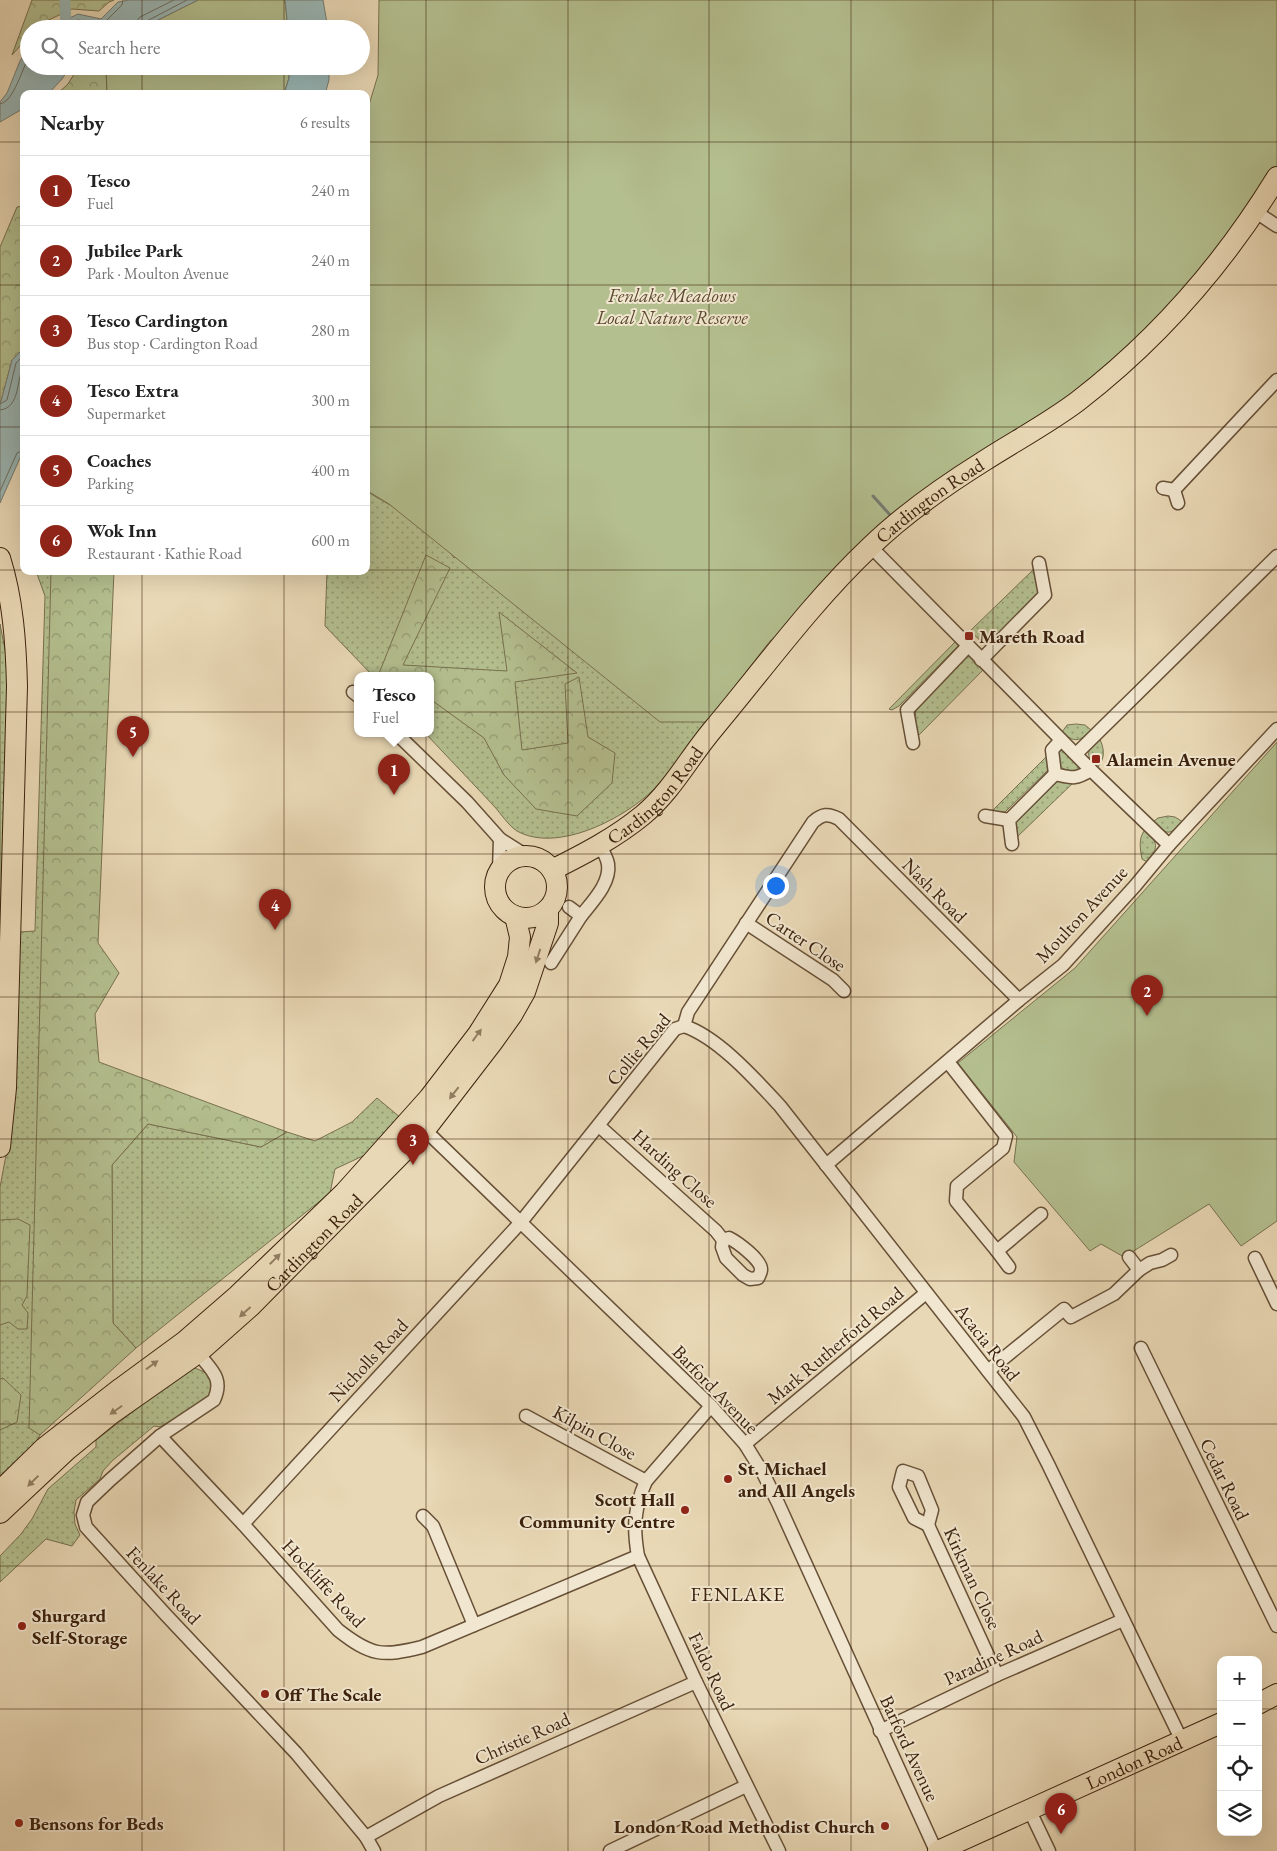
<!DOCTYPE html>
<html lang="en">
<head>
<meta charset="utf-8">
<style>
  :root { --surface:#fff; --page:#f2f2f2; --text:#222; --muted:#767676; --line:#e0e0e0; --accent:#8f2418 }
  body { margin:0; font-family:"EB Garamond",serif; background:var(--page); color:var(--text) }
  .controls { position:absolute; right:15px; bottom:15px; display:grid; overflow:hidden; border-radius:10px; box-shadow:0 5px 20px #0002 }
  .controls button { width:45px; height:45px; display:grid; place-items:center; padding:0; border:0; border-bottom:1px solid var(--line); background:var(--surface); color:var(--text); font:25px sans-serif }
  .you { position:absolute; left:775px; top:885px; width:18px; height:18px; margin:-12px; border:4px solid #fff; border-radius:50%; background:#1a73e8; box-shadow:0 0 0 8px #1a73e833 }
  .badge { display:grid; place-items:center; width:32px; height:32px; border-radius:50%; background:var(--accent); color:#fff; font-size:16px; font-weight:700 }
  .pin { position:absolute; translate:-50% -41px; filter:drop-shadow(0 1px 2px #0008) }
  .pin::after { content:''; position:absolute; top:26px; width:18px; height:15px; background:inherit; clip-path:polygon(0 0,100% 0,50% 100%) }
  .popup { position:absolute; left:354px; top:672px; width:80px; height:65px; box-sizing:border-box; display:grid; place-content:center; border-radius:10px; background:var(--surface); filter:drop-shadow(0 1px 4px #0005); font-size:16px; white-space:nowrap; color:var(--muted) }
  .popup b { font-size:19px; color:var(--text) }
  .popup::after { content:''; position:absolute; left:50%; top:100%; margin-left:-10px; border:10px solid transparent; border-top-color:var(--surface) }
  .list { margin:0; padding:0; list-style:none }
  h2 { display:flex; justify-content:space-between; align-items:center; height:65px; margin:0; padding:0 20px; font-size:21px }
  h2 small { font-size:16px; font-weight:400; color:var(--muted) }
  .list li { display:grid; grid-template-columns:32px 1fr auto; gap:15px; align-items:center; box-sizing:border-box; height:70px; padding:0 20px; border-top:1px solid var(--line) }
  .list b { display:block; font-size:19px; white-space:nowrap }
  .list p { margin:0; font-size:16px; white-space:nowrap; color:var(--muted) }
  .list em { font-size:16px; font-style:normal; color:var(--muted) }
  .icon { flex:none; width:28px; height:28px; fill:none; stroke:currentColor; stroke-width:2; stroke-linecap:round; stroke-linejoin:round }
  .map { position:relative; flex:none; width:1277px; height:1851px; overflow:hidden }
  .search { position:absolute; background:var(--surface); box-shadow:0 5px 20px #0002; left:20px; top:20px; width:350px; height:55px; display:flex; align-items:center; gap:12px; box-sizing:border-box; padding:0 18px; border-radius:28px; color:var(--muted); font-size:19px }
  .panel { position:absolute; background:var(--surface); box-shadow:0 5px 20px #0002; left:20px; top:90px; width:350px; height:485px; border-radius:10px }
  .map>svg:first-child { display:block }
  .grass { fill:url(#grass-dots); stroke:#78704e }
  .forest { fill:url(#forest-crowns); stroke:#78704e }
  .green { fill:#b4bf8f; stroke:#78704e }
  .water { fill:#9bb8b7; stroke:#757c73 }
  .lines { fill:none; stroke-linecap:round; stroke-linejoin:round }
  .shore { stroke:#6c6d62; stroke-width:1 }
  .stream { stroke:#757c73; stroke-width:3 }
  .canal { stroke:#9bb8b7; stroke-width:11 }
  .street-casing { stroke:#675037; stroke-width:15 }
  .primary-casing { stroke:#3c220d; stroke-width:22 }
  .street { stroke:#f1e6cf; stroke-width:12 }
  .primary { stroke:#e9d8b5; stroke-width:20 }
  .oneway { fill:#927d61 }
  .grid { fill:none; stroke:#3c220d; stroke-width:1; stroke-opacity:0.55 }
  .poi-dot { fill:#8f2418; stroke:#f1e6cf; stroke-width:2 }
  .labels { text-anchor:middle; stroke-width:4; stroke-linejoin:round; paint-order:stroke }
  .park-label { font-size:19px; font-style:italic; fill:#5a492e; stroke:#f1e6cf }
  .street-label { font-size:19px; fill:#3c220d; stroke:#f1e6cf }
  .poi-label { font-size:19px; font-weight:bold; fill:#3c220d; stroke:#f1e6cf; text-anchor:start }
  .neighbourhood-label { font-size:20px; letter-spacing:1px; fill:#3c220d; stroke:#f1e6cf }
</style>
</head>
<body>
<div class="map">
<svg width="1277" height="1851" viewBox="0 0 1277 1851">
  <defs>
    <pattern id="grass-dots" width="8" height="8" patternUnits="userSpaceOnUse" patternTransform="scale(1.25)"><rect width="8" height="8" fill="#b4bf8f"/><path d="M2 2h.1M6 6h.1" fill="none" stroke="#949b73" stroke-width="1.8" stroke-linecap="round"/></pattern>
    <pattern id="forest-crowns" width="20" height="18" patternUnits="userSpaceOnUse" patternTransform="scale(1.25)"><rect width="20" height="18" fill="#b4bf8f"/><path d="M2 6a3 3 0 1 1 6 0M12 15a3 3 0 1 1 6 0" fill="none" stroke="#949b73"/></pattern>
  </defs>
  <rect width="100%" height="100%" fill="#e9d8b5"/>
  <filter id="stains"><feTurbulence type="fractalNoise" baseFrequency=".004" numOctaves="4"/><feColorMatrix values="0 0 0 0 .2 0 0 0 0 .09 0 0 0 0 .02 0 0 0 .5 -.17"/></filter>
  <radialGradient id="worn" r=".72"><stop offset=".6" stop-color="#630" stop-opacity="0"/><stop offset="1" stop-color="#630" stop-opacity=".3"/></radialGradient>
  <g class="grass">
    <path d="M 366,491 L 436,532 L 454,558 L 460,542 L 707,722 C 688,743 674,768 655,788 C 627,817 558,854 517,831 C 509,826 501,814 494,806 C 471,782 449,758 426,734 L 430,734 L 430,676 L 373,676 L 325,626 L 327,571 L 366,571 Z"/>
    <path d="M 1034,569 L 1040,592 L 986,646 L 970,631 Z"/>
    <path d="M 36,571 L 63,571 L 36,1429 L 40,1435 L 38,1439 L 0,1478 L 0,1187 L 10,1134 L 19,932 L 35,931 L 45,596 Z"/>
    <path d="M 0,624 L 6,655 L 8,720 L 0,1049 Z"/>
    <path d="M 957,640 L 958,646 L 899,706 L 892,710 L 889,709 Z"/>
    <path d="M 970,656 L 984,669 L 917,737 L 915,707 L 963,657 Z"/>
    <path d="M 1076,724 L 1085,725 L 1091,730 C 1080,742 1074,743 1062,732 L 1067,725 Z"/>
    <path d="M 1099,737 C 1104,748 1106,757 1098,767 C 1083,755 1088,750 1099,737 Z"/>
    <path d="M 1061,747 L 1080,766 L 1078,771 C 1059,771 1060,767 1056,750 Z"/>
    <path d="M 1049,754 L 1048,770 L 1005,812 L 991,812 Z"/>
    <path d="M 1056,779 L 1074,782 L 1016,838 L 1014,824 L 1017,817 Z"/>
    <path d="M 1168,816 L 1175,817 L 1183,822 C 1170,836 1166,835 1153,822 L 1158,818 Z"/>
    <path d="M 1146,829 C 1158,844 1159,847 1147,862 L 1142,859 C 1140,849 1138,836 1146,829 Z"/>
    <path d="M 377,1098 L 401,1118 L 365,1155 L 335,1169 L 330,1193 L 136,1348 L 113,1323 L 112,1165 L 148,1124 L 261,1147 L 287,1132 L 315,1141 L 352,1122 Z"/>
    <path d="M 195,1368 L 207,1373 L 212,1381 L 210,1394 L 204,1401 L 160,1427 L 154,1426 L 112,1461 L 103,1471 L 100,1479 L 76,1500 L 74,1512 L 75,1524 L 80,1535 L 72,1546 L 46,1539 L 0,1582 L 0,1556 L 21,1534 L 32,1519 L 48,1489 L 96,1447 L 96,1440 L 186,1371 Z"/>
  </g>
  <g class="forest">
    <path d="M 32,0 L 114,0 L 109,2 L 99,11 L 72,9 L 38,25 L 35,29 L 29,29 L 29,36 L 12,55 Z"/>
    <path d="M 79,66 L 106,66 L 107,94 L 57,94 L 68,84 Z"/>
    <path d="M 24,206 L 24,348 L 12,360 L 0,405 L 0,247 L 17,207 Z"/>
    <path d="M 426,555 L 450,568 L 403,665 L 507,671 L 499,612 L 577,673 L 515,682 L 522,750 L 568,743 L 565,684 L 579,677 L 588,737 L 615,753 L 612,783 L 577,816 L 536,809 L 504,775 L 484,738 L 430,699 L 430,676 L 378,676 Z"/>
    <path d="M 51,571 L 114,571 L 98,943 L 119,973 L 95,1014 L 99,1062 L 287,1132 L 261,1147 L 148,1124 L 112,1165 L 113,1323 L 136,1348 L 40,1435 L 29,1428 Z"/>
    <path d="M 18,1219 L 30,1225 L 27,1296 L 22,1305 L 28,1313 L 27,1329 L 18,1329 L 9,1322 L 0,1325 L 0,1220 Z"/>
    <path d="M 3,1378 L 21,1395 L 17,1422 L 0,1430 L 0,1379 Z"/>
  </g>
  <g class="green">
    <path d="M 198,0 L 285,0 L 288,29 L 140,29 Z"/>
    <path d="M 379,0 L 1277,0 L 1277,166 L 1245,214 L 1154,325 L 1069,397 L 976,456 L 784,630 L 770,641 L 707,722 L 660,722 L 389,504 L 366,490 L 366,115 L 378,75 Z"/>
    <path d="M 106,66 L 289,66 L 289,78 L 284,94 L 107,94 Z"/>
    <path d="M 1277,742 L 1277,1221 L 1241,1246 L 1209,1204 L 1124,1257 L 1101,1244 L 1090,1251 L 1014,1162 L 1017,1137 L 958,1063 L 1075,968 Z"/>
  </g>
  <g class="water">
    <path d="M 129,0 L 198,0 L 140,29 L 47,29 L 78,14 L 101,19 L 118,2 Z"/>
    <path d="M 285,0 L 323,0 L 328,29 L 288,29 Z"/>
    <path d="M 29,47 L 29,66 L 71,66 L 62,79 L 48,94 L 24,94 L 24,108 L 0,122 L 0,102 L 7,93 L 20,61 Z"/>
    <path d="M 289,66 L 329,66 L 329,80 L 325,94 L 284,94 L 289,78 Z"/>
    <path d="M 24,348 L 24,449 L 0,503 L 0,405 L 12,360 Z"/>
  </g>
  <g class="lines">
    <g class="shore">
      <path d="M 59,29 L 78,20 L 103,24 L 122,5 L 123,0"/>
      <path d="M 135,29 L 136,22 L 140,17 L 174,0"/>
      <path d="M 142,29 L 145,22 L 187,0"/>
      <path d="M 0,104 C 14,102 22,68 29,57"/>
      <path d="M 0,404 L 7,400 L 16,363 L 24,355"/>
      <path d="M 0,410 C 21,408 16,378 24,364"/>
      <path d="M 0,491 L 17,453 L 24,450"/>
    </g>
    <path class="stream" d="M 873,496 L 891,516"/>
    <path class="canal" d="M 65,0 L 66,29"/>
    <g class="street-casing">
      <g id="street">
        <path d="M 1256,212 L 1277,226"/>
        <path d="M 1163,488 L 1174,490 L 1277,380"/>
        <path d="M 1174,490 L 1178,503"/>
        <path d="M 870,546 L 1091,770 L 1169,845"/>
        <path d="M 981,660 L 1045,595 L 1039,563"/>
        <path d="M 353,692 L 358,696"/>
        <path d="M 397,734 L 467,802 L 500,839"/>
        <path d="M 1061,740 L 1052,750 L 1055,774 C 1072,778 1075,780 1091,770"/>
        <path d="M 913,743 L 907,710 L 968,646"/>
        <path d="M 1076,754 L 1277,556"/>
        <path d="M 985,816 L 1009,820"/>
        <path d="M 1012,844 L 1009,820 L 1055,774"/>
        <path d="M 499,871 L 500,839 L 527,856"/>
        <path d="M 569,907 L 581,916 C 592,902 611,883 608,864 C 607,858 603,851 600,846"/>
        <path d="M 746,923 L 833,980 L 844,991"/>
        <path d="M 551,963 L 581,916"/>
        <path d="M 684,1026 C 718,1037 756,1080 780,1106 L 1024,1417 L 1048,1464 L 1182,1741"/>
        <path d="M 684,1026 L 688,1012 L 813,822 C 822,814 828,813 839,819 L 1019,1000"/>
        <path d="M 948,1062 L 1006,1136 L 1003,1148 L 957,1186 L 956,1201 L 997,1251 L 1041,1214"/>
        <path d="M 599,1126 L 716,1231 L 723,1240"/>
        <path d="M 425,1130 L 711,1406 L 745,1444 L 763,1473 L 778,1503 L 936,1851"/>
        <path d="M 826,1165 L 1019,1000 L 1063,965 L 1135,886 L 1169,845 L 1277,729"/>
        <path d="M 729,1238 C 737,1242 762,1260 761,1270 C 761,1272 759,1276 758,1278 L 750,1279 L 743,1275 L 726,1258 L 722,1247 L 723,1240 Z"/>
        <path d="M 997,1251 L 1009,1267"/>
        <path d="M 1129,1257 L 1139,1270"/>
        <path d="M 1255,1258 L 1277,1304"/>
        <path d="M 1141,1348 L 1277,1626"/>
        <path d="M 198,1353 C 211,1370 224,1378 214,1400 L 160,1436 L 110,1480 L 87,1502 L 83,1515 L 86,1527 L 166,1615 L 296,1753 L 366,1837 L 374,1851"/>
        <path d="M 988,1371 L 1064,1309 L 1071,1317 L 1114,1294 L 1139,1270 L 1150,1263 L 1162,1260 L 1171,1255"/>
        <path d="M 711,1406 L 646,1481 C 634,1508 633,1528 638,1556 L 696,1682 L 779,1851"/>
        <path d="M 526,1416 L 646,1481"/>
        <path d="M 160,1436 L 243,1524 L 338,1630 C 371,1656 382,1657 422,1647 L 638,1556"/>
        <path d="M 745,1444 L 926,1293"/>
        <path d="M 903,1471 L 918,1476 L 932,1510 L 928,1525 L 914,1518 L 899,1487 Z"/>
        <path d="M 423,1516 L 433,1526 L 474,1625"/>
        <path d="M 243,1524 L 521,1222 L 675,1029 L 684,1026"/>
        <path d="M 928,1525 L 997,1675"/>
        <path d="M 880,1731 L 997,1675 L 1123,1620"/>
        <path d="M 1029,1809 L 1049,1851"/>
        <path d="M 366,1837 L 439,1796 L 696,1682"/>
        <path d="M 610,1851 L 746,1786"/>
      </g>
    </g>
    <g class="primary-casing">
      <g id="primary">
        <path d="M 0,558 C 13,599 16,643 17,686 L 6,1088 L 0,1147"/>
        <circle cx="526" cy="887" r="31"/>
        <path id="s1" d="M 552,870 C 584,854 615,838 643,815 C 672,791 690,756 714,728 C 765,667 812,602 870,547 C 904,514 944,486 984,461 C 1015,441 1049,423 1078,401 C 1157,340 1225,262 1277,177"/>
        <path d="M 0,1491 L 44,1448 L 121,1388 L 185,1341 L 238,1295 L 344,1193 L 429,1098 L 478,1034 L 509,985 L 518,957 L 520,937 L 515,916"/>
        <path id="s2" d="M 0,1513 L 67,1450 L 111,1414 L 198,1353 L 251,1306 L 425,1130 L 492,1043 L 512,1015 L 525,992 L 548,923 L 548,909"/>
        <path d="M 1258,1704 L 1277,1694"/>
        <path id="s3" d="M 938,1851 L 1221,1723"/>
      </g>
    </g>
    <use href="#street" class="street"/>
    <use href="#primary" class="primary"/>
  </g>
  <defs><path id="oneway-solid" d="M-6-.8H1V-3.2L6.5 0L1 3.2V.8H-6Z" transform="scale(1.25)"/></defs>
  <g class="oneway">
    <use href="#oneway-solid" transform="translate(538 956) rotate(108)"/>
    <use href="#oneway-solid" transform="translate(477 1035) rotate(-54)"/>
    <use href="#oneway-solid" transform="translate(454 1093) rotate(128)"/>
    <use href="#oneway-solid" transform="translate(275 1259) rotate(-45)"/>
    <use href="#oneway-solid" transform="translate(245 1312) rotate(138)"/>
    <use href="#oneway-solid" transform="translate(152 1365) rotate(-36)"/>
    <use href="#oneway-solid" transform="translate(116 1410) rotate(145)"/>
    <use href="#oneway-solid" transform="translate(33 1481) rotate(136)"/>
  </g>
  <path class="grid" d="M 142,0 L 142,29M 284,0 L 284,29M 426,0 L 426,1851M 568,0 L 568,1851M 709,0 L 709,1851M 851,0 L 851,1851M 993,0 L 993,1851M 1135,0 L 1135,1851M 142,66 L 142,94M 284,66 L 284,94M 0,142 L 24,142M 366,142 L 1277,142M 0,285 L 24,285M 366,285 L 1277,285M 0,427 L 24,427M 366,427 L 1277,427M 0,570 L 24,570M 366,570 L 1277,570M 142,571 L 142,1851M 284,571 L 284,1851M 0,712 L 1277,712M 0,854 L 1277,854M 0,997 L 1277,997M 0,1139 L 1277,1139M 0,1281 L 1277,1281M 0,1424 L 1277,1424M 0,1566 L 1277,1566M 0,1709 L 1221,1709M 1258,1709 L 1277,1709"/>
  <g class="poi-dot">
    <rect x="964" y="631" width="10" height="10" rx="2.5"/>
    <rect x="1091" y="754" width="10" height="10" rx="2.5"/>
    <circle cx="728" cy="1479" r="5"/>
    <circle cx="685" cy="1510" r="5"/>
    <circle cx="22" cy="1626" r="5"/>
    <circle cx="265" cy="1694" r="5"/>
    <circle cx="19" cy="1823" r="5"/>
    <circle cx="885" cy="1826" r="5"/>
  </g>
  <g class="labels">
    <g class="park-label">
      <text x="672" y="302">Fenlake Meadows<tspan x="672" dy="22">Local Nature Reserve</tspan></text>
    </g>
    <g class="street-label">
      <text dy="7" stroke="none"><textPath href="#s1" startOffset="534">Cardington Road</textPath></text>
      <text dy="7" stroke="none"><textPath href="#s1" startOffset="129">Cardington Road</textPath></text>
      <text transform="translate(935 890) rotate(45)" y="7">Nash Road</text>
      <text transform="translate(1081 914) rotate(-47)" y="7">Moulton Avenue</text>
      <text transform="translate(806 941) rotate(34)" y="7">Carter Close</text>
      <text transform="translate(638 1049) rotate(-50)" y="7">Collie Road</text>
      <text transform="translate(675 1168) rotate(42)" y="7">Harding Close</text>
      <text dy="7" stroke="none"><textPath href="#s2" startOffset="415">Cardington Road</textPath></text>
      <text transform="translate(988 1342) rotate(52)" y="7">Acacia Road</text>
      <text transform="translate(835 1345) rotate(-40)" y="7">Mark Rutherford Road</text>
      <text transform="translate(368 1360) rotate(-47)" y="7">Nicholls Road</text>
      <text transform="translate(716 1389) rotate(46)" y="7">Barford Avenue</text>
      <text transform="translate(595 1432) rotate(29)" y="7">Kilpin Close</text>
      <text transform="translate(1225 1479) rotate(64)" y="7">Cedar Road</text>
      <text transform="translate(973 1578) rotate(65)" y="7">Kirkman Close</text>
      <text transform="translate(324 1583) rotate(47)" y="7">Hockliffe Road</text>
      <text transform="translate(164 1585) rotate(47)" y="7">Fenlake Road</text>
      <text transform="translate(993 1657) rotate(-25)" y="7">Paradine Road</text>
      <text transform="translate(712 1671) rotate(65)" y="7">Faldo Road</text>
      <text transform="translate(522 1738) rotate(-24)" y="7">Christie Road</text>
      <text transform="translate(910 1748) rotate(65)" y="7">Barford Avenue</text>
      <text dy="7" stroke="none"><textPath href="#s3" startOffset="215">London Road</textPath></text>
    </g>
    <g class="poi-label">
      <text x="979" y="643">Mareth Road</text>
      <text x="1106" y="766">Alamein Avenue</text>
      <text x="738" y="1475">St. Michael<tspan x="738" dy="22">and All Angels</tspan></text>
      <text x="675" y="1506" text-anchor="end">Scott Hall<tspan x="675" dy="22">Community Centre</tspan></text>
      <text x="32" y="1622">Shurgard<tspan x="32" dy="22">Self-Storage</tspan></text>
      <text x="275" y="1701">Off The Scale</text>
      <text x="29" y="1830">Bensons for Beds</text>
      <text x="875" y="1833" text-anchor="end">London Road Methodist Church</text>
    </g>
    <g class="neighbourhood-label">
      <text x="738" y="1601">FENLAKE</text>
    </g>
  </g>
  <rect width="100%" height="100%" filter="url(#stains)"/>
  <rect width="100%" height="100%" fill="url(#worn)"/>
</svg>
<div class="controls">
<button>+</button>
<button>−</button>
<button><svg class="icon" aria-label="locate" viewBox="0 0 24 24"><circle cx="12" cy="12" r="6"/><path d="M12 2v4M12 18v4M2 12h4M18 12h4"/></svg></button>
<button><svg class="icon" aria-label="layers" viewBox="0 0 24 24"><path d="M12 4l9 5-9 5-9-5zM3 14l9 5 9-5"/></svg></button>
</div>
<div class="you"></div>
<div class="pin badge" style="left:394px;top:795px">1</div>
<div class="popup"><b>Tesco</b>Fuel</div>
<div class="pin badge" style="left:1147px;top:1016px">2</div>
<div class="pin badge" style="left:413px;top:1165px">3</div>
<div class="pin badge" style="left:275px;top:930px">4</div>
<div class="pin badge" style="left:133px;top:757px">5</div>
<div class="pin badge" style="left:1061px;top:1834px">6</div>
<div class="search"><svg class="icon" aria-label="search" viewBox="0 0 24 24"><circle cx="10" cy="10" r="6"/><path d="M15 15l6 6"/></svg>Search here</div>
<section class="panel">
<h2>Nearby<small>6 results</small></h2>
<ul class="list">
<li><span class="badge">1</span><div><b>Tesco</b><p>Fuel</p></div><em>240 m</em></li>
<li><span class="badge">2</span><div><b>Jubilee Park</b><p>Park · Moulton Avenue</p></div><em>240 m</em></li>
<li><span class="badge">3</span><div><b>Tesco Cardington</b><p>Bus stop · Cardington Road</p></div><em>280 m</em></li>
<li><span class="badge">4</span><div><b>Tesco Extra</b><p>Supermarket</p></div><em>300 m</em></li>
<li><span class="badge">5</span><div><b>Coaches</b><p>Parking</p></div><em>400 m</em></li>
<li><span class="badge">6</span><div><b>Wok Inn</b><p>Restaurant · Kathie Road</p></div><em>600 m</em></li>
</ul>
</section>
</div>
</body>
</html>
